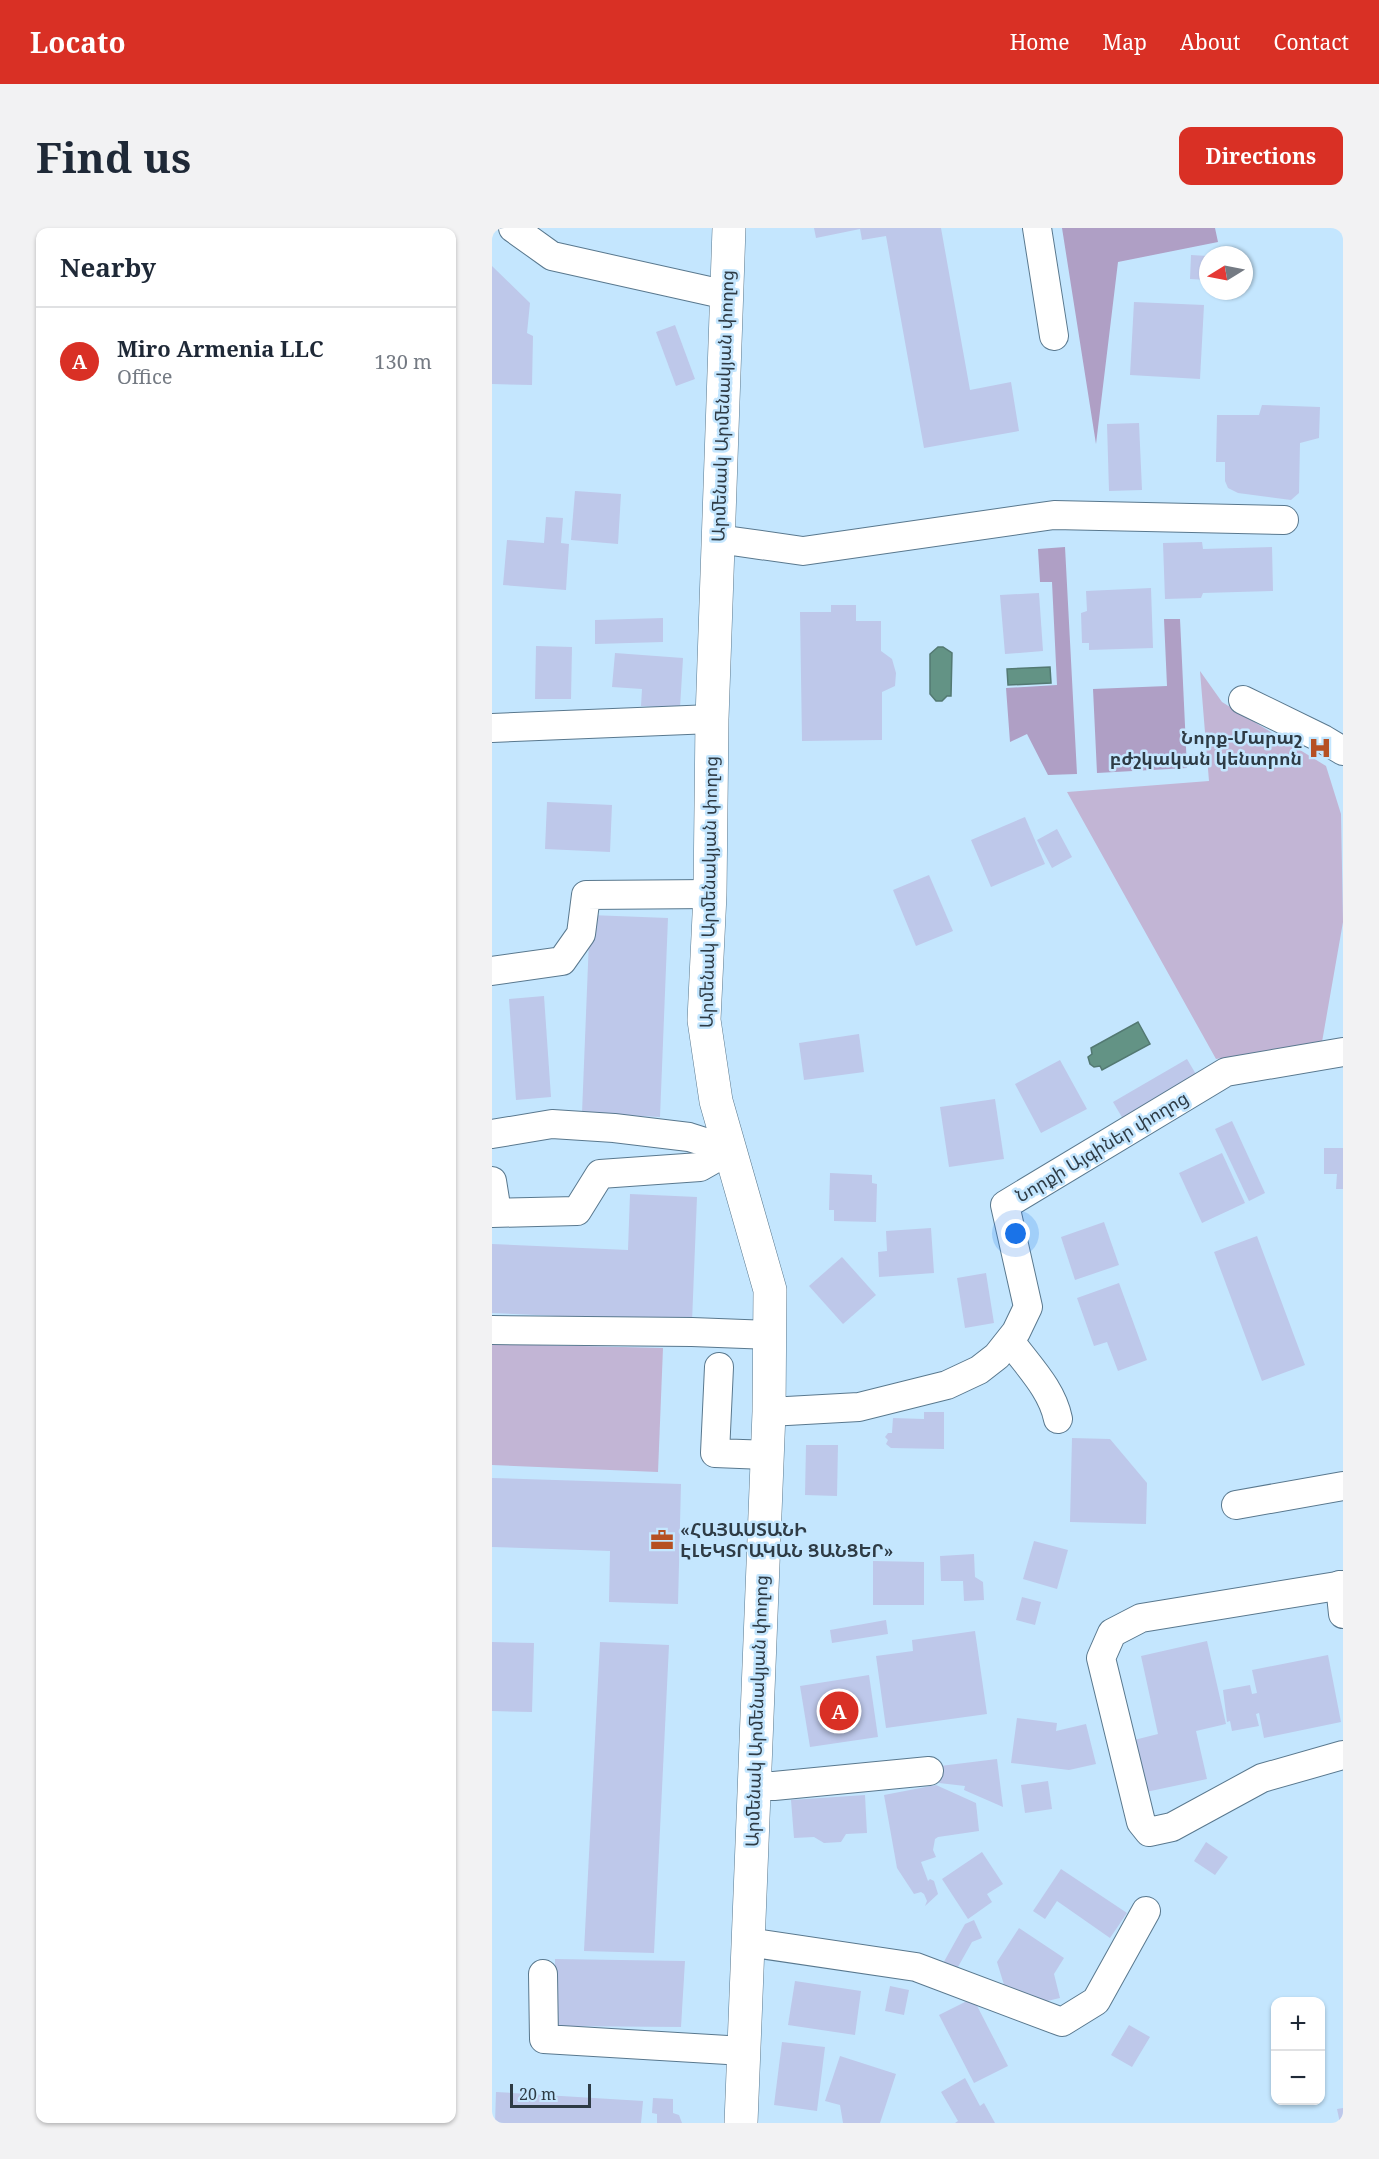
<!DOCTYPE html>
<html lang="en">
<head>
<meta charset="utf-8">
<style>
  :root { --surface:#fff; --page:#f2f2f3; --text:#1f2937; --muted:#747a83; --line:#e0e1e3; --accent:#d93025 }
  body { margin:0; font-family:"Noto Serif","Noto Sans Armenian",serif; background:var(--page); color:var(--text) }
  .controls { position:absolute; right:18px; bottom:18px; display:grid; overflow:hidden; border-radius:12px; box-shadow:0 2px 4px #0004 }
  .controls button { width:54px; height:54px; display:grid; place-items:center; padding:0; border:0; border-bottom:2px solid var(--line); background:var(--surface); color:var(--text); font:30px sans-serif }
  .compass { position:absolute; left:707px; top:18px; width:54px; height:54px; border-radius:50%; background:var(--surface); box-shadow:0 2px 4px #0004; rotate:260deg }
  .scale { position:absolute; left:18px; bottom:15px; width:81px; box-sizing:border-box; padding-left:6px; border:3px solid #2e3b45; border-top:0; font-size:16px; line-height:21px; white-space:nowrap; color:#2e3b45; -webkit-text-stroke:4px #c4e6fe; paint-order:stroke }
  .you { position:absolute; left:524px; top:1006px; width:21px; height:21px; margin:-15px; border:4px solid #fff; border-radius:50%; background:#1a73e8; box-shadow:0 0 0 9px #1a73e833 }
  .badge { display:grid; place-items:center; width:39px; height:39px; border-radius:50%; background:var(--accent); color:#fff; font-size:20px; font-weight:700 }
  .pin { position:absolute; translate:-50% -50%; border:3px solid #fff; box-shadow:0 2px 6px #0006 }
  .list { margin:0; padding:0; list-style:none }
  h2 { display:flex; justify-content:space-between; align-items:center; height:78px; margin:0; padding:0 24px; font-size:26px }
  h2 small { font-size:20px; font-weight:400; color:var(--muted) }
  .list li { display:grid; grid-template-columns:39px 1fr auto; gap:18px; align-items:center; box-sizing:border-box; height:108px; padding:0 24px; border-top:2px solid var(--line) }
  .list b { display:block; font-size:22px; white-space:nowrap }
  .list p { margin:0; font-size:20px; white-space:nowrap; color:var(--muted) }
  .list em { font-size:20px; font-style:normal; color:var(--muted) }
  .map { position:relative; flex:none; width:851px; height:1895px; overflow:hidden; border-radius:12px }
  header { display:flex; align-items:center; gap:36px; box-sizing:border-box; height:84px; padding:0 30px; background:var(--accent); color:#fff }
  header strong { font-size:28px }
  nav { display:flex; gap:33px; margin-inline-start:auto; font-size:21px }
  .intro { display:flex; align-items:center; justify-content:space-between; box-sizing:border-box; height:144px; padding:0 36px }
  h1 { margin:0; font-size:42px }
  .button { padding:15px 27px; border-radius:12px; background:var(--accent); color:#fff; font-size:21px; font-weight:700 }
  main { display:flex; gap:36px; padding:0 36px }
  aside { flex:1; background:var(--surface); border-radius:12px; box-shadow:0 2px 4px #0004 }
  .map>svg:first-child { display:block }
  .green { fill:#c2b5d5 }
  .forest { fill:#af9fc5 }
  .water { fill:#639385; stroke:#537972; stroke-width:1.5 }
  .building { fill:#bec8ea }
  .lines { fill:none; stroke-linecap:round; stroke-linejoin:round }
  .minor-casing { stroke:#59788e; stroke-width:30 }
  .major-casing { stroke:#59788e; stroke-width:34 }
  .minor { stroke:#fff; stroke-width:28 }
  .major { stroke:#fff; stroke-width:33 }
  .labels { text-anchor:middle; stroke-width:5; stroke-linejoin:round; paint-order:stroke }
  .street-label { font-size:18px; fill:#2e3b45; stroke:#c4e6fe }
  .poi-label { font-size:18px; font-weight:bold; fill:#2e3b45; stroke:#c4e6fe; text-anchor:end }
</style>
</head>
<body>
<header>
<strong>Locato</strong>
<nav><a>Home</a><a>Map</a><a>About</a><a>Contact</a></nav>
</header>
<div class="intro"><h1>Find us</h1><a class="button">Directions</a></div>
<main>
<aside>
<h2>Nearby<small></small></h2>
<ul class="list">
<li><span class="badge">A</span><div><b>Miro Armenia LLC</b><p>Office</p></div><em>130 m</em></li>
</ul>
</aside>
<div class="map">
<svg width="851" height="1895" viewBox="0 0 851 1895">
  <rect width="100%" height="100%" fill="#c4e6fe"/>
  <g class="green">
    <path d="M 708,443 L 730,474 L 834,538 L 849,586 L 851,694 L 830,814 L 724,831 L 575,564 L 717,553 Z"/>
    <path d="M 0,1116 L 171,1120 L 166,1244 L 0,1237 Z"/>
  </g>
  <g class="forest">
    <path d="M 570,0 L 723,0 L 726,14 L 626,34 L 604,216 Z"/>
    <path d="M 573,319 L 585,546 L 556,547 L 535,506 L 518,514 L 514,460 L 565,457 L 560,354 L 548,354 L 546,321 Z"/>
    <path d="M 672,391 L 688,391 L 695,540 L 605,545 L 601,461 L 675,458 Z"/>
  </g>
  <g class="water">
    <path d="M 446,419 L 451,419 L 460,425 L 459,468 L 455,468 L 450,473 L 444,473 L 438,466 L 438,426 Z"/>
    <path d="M 558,439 L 559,455 L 516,457 L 515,441 Z"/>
    <path d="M 646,794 L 658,816 L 610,842 L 608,838 L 602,839 L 598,836 L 596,829 L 600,826 L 599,820 Z"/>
  </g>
  <g class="building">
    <path d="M 322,0 L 449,0 L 478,162 L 519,154 L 527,203 L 432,220 L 394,8 L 370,12 L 368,1 L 324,10 Z"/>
    <path d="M 699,27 L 716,28 L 716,52 L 698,51 Z"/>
    <path d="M 0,38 L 38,75 L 35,105 L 41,108 L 40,157 L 0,156 Z"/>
    <path d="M 642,74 L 712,77 L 708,151 L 638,147 Z"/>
    <path d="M 183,97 L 203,151 L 184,158 L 164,104 Z"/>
    <path d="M 770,177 L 828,179 L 827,210 L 808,215 L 807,265 L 799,272 L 746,265 L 736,260 L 733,253 L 733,234 L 724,234 L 725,187 L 767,187 Z"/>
    <path d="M 647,195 L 650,262 L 617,263 L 615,196 Z"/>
    <path d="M 83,263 L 129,266 L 126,316 L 79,312 Z"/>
    <path d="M 54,289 L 71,290 L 69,315 L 77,316 L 74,362 L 11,357 L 15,312 L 52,315 Z"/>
    <path d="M 710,314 L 711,321 L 780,319 L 781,363 L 711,365 L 709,370 L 673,371 L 671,315 Z"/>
    <path d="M 659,360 L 661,420 L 597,422 L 597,415 L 590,415 L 589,385 L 595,383 L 594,363 Z"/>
    <path d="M 547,365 L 551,423 L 513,426 L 508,367 Z"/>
    <path d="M 339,377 L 364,377 L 364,393 L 389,393 L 389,423 L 400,431 L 404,445 L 403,458 L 390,464 L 390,512 L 310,513 L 308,384 L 339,384 Z"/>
    <path d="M 171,390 L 171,414 L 103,416 L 103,392 Z"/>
    <path d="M 44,418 L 80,419 L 79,471 L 43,471 Z"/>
    <path d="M 123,425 L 191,430 L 188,480 L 149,478 L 150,461 L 120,459 Z"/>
    <path d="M 55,574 L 120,577 L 118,624 L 53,621 Z"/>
    <path d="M 533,589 L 553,636 L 499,659 L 479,612 Z"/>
    <path d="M 565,601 L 580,629 L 560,640 L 545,612 Z"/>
    <path d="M 437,647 L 461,703 L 424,718 L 401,662 Z"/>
    <path d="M 98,687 L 176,690 L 168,889 L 90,885 Z"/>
    <path d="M 52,768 L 59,869 L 24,872 L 17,771 Z"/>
    <path d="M 367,806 L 372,844 L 312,852 L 307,815 Z"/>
    <path d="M 695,831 L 705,848 L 631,891 L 621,874 Z"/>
    <path d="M 568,832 L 595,881 L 549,905 L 523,856 Z"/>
    <path d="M 503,871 L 512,931 L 457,939 L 448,879 Z"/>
    <path d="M 740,893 L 773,965 L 757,973 L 723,901 Z"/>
    <path d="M 832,920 L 851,920 L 851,961 L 844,961 L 845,946 L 832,946 Z"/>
    <path d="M 730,925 L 753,975 L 710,995 L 687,945 Z"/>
    <path d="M 338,945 L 380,947 L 380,955 L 385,956 L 384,994 L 342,993 L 342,982 L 337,982 Z"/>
    <path d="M 138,966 L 205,969 L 200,1094 L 0,1085 L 0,1016 L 136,1022 Z"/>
    <path d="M 612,994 L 627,1037 L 583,1052 L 569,1009 Z"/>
    <path d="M 439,1000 L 442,1045 L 387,1049 L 386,1024 L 395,1023 L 394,1003 Z"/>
    <path d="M 765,1008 L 813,1137 L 770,1153 L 722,1024 Z"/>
    <path d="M 350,1029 L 384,1067 L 351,1096 L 317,1058 Z"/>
    <path d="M 494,1045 L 502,1095 L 473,1100 L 465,1050 Z"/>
    <path d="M 627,1055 L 655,1132 L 626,1143 L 615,1114 L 602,1118 L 585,1070 Z"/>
    <path d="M 432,1184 L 452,1184 L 452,1221 L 399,1220 L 394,1216 L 396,1212 L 393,1209 L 396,1205 L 400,1205 L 401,1190 L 432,1191 Z"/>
    <path d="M 580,1210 L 618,1211 L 655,1255 L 654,1296 L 578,1294 Z"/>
    <path d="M 314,1217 L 346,1217 L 345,1268 L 313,1267 Z"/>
    <path d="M 0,1250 L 189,1256 L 186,1376 L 117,1374 L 118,1323 L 0,1319 Z"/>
    <path d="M 542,1313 L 576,1322 L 565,1361 L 531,1351 Z"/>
    <path d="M 482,1326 L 483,1349 L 491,1354 L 492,1372 L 472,1373 L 471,1353 L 449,1353 L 448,1328 Z"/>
    <path d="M 381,1333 L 432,1334 L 432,1377 L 381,1377 Z"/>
    <path d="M 530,1369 L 549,1374 L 543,1397 L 524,1392 Z"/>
    <path d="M 394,1392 L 396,1406 L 340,1415 L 338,1402 Z"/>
    <path d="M 483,1403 L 495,1486 L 394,1500 L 384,1428 L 421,1423 L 420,1412 Z"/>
    <path d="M 715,1413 L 734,1496 L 704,1503 L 715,1551 L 654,1564 L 642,1512 L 666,1506 L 649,1428 Z"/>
    <path d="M 0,1414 L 42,1415 L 40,1484 L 0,1483 Z"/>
    <path d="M 108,1414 L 177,1417 L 162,1725 L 92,1723 Z"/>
    <path d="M 836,1427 L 849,1494 L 772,1510 L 767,1485 L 764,1486 L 767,1498 L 740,1503 L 738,1493 L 735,1494 L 731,1462 L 758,1457 L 760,1466 L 765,1465 L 760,1442 Z"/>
    <path d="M 377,1447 L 386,1509 L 318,1519 L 308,1458 Z"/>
    <path d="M 525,1490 L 565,1495 L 564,1503 L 594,1496 L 604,1536 L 577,1542 L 519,1535 Z"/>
    <path d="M 505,1531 L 511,1579 L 472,1562 L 473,1558 L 447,1555 L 444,1543 L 448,1538 Z"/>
    <path d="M 556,1553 L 560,1581 L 533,1585 L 529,1557 Z"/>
    <path d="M 444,1557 L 484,1575 L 487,1603 L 446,1609 L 443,1611 L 441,1622 L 444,1629 L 429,1634 L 436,1653 L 438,1651 L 442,1653 L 446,1666 L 433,1678 L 435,1673 L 432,1666 L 429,1664 L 422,1666 L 405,1640 L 392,1567 Z"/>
    <path d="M 373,1567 L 375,1605 L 354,1606 L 349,1614 L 332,1615 L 322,1609 L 302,1610 L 299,1572 Z"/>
    <path d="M 714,1614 L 736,1629 L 723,1647 L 702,1633 Z"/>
    <path d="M 490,1624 L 511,1656 L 495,1666 L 500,1674 L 476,1691 L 450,1651 Z"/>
    <path d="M 569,1641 L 635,1685 L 618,1710 L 565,1673 L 553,1691 L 541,1683 Z"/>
    <path d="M 482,1692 L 490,1710 L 480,1714 L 462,1746 L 449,1739 L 473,1696 Z"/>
    <path d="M 527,1700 L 572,1730 L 562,1746 L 568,1770 L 538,1777 L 536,1771 L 517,1758 L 513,1760 L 505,1734 Z"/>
    <path d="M 63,1731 L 193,1733 L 189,1799 L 62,1798 Z"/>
    <path d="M 303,1753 L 369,1763 L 363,1807 L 296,1797 Z"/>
    <path d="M 398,1758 L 417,1762 L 412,1787 L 393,1783 Z"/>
    <path d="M 481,1770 L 516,1838 L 482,1855 L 447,1787 Z"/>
    <path d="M 637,1797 L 658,1809 L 640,1839 L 619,1827 Z"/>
    <path d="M 290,1814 L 333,1819 L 325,1883 L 282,1877 Z"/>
    <path d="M 348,1828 L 404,1846 L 388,1895 L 351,1895 L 348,1877 L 333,1873 Z"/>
    <path d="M 473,1850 L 488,1878 L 492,1875 L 503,1895 L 463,1895 L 466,1893 L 449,1864 Z"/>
    <path d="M 4,1864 L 151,1873 L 149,1895 L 3,1895 Z"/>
    <path d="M 161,1870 L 181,1871 L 181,1885 L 187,1887 L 190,1895 L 165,1895 L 165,1886 L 160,1885 Z"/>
    <path d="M 851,1880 L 851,1895 L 848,1895 L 845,1881 Z"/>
  </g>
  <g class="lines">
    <g class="minor-casing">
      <g id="minor">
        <path d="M 21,0 L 60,28 L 235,67"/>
        <path d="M 545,0 L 562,108"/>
        <path d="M 226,311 L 311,323 L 562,287 L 792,292"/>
        <path d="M 751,472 L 831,511 L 851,523"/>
        <path d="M 0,500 L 220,491"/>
        <path d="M 0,743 L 70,733 L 89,706 L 94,667 L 218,666"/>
        <path d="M 0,906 L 60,896 L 122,900 L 197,909 L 238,922"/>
        <path d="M 0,953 L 5,984"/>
        <path d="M 0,985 L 85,983 L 108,946 L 208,939 L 238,922"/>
        <path d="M 0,1102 L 200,1104 L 278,1107"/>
        <path d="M 518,1113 C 536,1138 560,1161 566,1191"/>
        <path d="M 227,1139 L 223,1225 L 275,1227"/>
        <path d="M 277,1184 L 367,1179 L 455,1157 L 487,1142 L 505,1128 L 524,1104 L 536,1079 L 513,977 L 734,844 L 851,824"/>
        <path d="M 744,1277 L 851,1258"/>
        <path d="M 848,1357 L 851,1386"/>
        <path d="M 851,1357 L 649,1390 L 620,1405 L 609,1430 L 649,1594 L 657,1604 L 680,1599 L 770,1550 L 851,1527"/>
        <path d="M 262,1558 L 282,1558 L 437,1543"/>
        <path d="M 255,1714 L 424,1739 L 570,1794 L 604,1773 L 654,1683"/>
        <path d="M 51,1746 L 52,1811 L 252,1823"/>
      </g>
    </g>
    <g class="major-casing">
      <path id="major" d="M 237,0 L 220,491 L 218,666 L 212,792 L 224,873 L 278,1062 L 277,1184 L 249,1895"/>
    </g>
    <use href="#minor" class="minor"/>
    <use href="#major" class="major"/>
  </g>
  <defs>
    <g id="hospital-bare" transform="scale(1.8)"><path d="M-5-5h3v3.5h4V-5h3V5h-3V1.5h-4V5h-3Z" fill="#b65023" stroke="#c4e6fe" stroke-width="2.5" paint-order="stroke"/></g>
    <g id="office-bare" transform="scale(1.8)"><path d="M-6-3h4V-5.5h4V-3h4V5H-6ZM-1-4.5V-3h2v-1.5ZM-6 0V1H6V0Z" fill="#b65023" stroke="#c4e6fe" stroke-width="2.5" paint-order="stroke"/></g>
  </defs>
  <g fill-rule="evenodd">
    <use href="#hospital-bare" x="828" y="520"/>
    <use href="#office-bare" x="170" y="1312"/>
  </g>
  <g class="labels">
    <g class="street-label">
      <text transform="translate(231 178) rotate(-88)" y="6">Արմենակ Արմենակյան փողոց</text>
      <text transform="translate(217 664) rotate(-89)" y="6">Արմենակ Արմենակյան փողոց</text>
      <text transform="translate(610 919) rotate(-31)" y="6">Նորքի Այգիներ փողոց</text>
      <text transform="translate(265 1483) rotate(-88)" y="6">Արմենակ Արմենակյան փողոց</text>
    </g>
    <g class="poi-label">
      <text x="810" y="516">Նորք-Մարաշ<tspan x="810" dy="21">բժշկական կենտրոն</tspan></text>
      <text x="188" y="1308" text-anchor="start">«ՀԱՅԱՍՏԱՆԻ<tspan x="188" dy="21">ԷԼԵԿՏՐԱԿԱՆ ՑԱՆՑԵՐ»</tspan></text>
    </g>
  </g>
</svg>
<div class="controls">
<button>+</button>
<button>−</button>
</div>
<svg class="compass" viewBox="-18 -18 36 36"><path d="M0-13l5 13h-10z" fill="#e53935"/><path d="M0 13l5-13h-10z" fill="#747a83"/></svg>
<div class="scale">20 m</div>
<div class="you"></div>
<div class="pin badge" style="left:347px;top:1483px">A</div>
</div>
</main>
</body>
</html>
